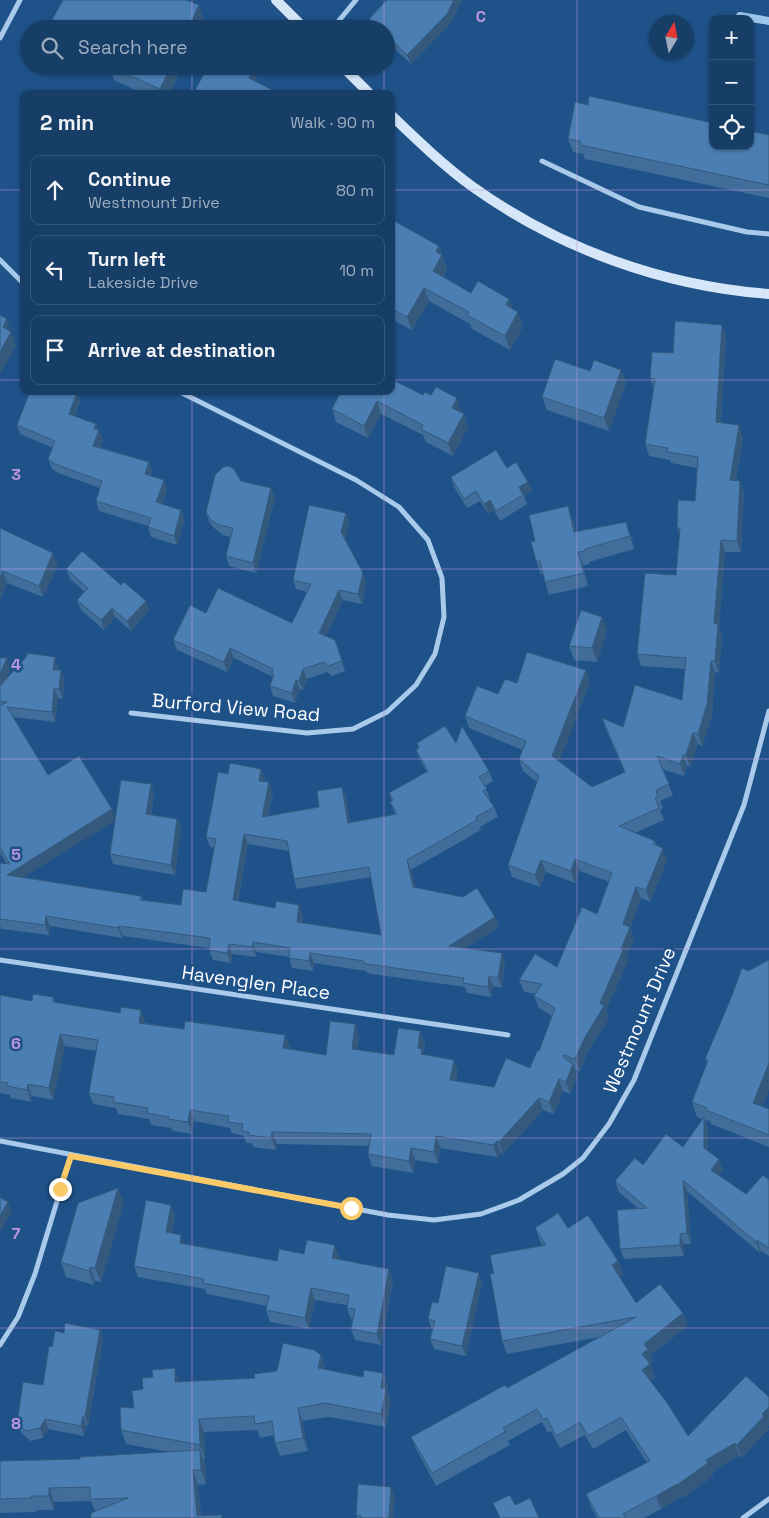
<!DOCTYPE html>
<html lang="en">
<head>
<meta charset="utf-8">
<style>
  :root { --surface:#163e67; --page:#1f456d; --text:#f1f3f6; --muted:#9eaec0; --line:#35577b }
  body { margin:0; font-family:"Space Grotesk",sans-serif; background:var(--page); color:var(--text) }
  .controls { position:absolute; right:15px; top:15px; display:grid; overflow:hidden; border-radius:10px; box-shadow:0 1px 4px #0004 }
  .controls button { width:45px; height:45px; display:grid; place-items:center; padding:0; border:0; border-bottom:1px solid var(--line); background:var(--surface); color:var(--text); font:25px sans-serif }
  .compass { position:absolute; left:649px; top:15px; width:45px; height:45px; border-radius:50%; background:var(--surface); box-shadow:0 1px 4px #0004; rotate:10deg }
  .stop { position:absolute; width:15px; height:15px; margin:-11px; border:4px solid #fac968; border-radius:50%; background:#fff }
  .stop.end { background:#fac968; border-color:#fff; box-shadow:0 1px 5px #0008 }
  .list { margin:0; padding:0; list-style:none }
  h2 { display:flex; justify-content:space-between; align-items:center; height:65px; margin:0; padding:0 20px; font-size:21px }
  h2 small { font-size:16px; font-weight:400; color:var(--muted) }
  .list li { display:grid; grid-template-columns:32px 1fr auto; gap:15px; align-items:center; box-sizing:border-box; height:70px; margin:0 10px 10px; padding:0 10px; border:1px solid var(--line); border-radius:10px }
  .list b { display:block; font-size:19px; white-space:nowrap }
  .list p { margin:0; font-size:16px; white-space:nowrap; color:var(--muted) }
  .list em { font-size:16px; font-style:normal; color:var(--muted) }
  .icon { flex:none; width:28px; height:28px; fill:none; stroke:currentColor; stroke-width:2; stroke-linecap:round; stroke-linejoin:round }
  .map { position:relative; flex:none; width:769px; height:1518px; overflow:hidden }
  .search { position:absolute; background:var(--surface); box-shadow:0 1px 4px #0004; left:20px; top:20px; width:375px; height:55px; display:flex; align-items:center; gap:12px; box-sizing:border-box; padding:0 18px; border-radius:28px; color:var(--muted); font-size:19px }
  .panel { position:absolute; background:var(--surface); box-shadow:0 1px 4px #0004; left:20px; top:90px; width:375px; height:305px; border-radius:10px }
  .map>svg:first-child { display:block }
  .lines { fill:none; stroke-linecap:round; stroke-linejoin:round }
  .stream { stroke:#9cc6ed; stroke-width:8 }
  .street { stroke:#a9caeb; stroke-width:5 }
  .secondary { stroke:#d5e6f8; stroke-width:10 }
  .wall { fill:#406d9a; fill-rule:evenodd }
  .shaded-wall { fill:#34597d }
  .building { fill:#4b7fb3; stroke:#34597d; fill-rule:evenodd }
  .route { stroke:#fac968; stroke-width:6 }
  .grid { fill:none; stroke:#bd96df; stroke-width:1; stroke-opacity:0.55 }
  .labels { text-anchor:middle; stroke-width:5; stroke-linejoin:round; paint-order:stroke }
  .street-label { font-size:19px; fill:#fff; stroke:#1e5289 }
  .grid-label { font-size:16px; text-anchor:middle; font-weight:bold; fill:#bd96df; stroke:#1e5289; stroke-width:5; stroke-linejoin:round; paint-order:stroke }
</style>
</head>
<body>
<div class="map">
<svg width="769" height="1518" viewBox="0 0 769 1518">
  <rect width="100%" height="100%" fill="#1e5289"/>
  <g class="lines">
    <path class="stream" d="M 740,16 L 769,21"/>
    <g class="street">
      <path d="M 332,29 L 356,0"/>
      <path d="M 0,38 L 20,0"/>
      <path d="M 542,161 L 639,207 L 747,232 L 769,234"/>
      <path d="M 0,260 L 24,284"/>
      <path d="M 131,713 L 307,733 L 353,729 L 387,712 L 416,685 L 435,654 L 444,617 L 442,578 L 428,540 L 399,507 L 356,480 L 178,391"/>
      <path d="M 0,960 L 508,1035"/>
      <path d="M 0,1141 L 388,1215 L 434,1220 L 481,1214 L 519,1200 L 563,1174 L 583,1158 L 609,1124 L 634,1080 L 744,805 L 769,711"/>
      <path d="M 0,1345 L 18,1317 L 35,1274 L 71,1155"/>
      <path d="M 743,1518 L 769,1499"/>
    </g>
    <g class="secondary">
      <path d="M 276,0 L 305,29"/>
      <path d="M 342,66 L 370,94"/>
      <path d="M 391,115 C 417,140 444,166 473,187 C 560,249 663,286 769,294"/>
    </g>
  </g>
  <g class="wall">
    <path d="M 387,0 L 462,0 L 450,24 L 411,64 L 386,41 L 386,29 L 373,29 L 369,19 Z"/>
    <path d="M 101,66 L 182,66 L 170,94 L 144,94 L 114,80 L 111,72 Z"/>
    <path d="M 588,105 L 769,135 L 769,198 L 585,159 L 583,154 L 573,152 L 568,139 Z"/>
    <path d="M 391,219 L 439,246 L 447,269 L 443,277 L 471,293 L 509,299 L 513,310 L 523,326 L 510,350 L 472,329 L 470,324 L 429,301 L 412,330 L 391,319 Z"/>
    <path d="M 722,325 L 726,336 L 721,422 L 743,437 L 736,480 L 744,492 L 741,552 L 725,552 L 719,627 L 722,635 L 719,673 L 715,672 L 712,716 L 702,746 L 698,744 L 690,767 L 687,766 L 684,776 L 662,769 L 673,795 L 660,801 L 663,808 L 660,810 L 664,820 L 635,833 L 655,841 L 657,846 L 667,860 L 650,902 L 641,898 L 630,928 L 634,939 L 626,958 L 628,961 L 606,1010 L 609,1018 L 588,1051 L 580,1071 L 575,1069 L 577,1076 L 570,1094 L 563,1091 L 554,1114 L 543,1110 L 503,1154 L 501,1153 L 497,1157 L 440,1148 L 438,1164 L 415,1160 L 413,1173 L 372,1166 L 368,1154 L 369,1146 L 277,1144 L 276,1150 L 253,1147 L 252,1143 L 246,1143 L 244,1136 L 232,1133 L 230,1128 L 194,1121 L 192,1134 L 172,1131 L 171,1128 L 151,1125 L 149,1119 L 118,1114 L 116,1108 L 93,1104 L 89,1093 L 96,1051 L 65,1046 L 53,1100 L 32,1096 L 31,1102 L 11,1098 L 10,1095 L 0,1093 L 0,995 L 32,1001 L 53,997 L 55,1003 L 145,1022 L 145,1023 L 184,1029 L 285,1035 L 290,1047 L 289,1049 L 326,1055 L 355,1024 L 359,1036 L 357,1050 L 394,1055 L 420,1031 L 425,1043 L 423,1054 L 458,1071 L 456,1081 L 494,1087 L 530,1068 L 539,1051 L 552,1016 L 539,1008 L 534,996 L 536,994 L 524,992 L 519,980 L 557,967 L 597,914 L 609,882 L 580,871 L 575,883 L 546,872 L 540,887 L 512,877 L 508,865 L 537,782 L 523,771 L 519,759 L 523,750 L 469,728 L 465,716 L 517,683 L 586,670 L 590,682 L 559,761 L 592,787 L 625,773 L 606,730 L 602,718 L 623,727 L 682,700 L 685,669 L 641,666 L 637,654 L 676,575 L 680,535 L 677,528 L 695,501 L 697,468 L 671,463 L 670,460 L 649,456 L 645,444 L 654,389 L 650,378 L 673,353 Z"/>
    <path d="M 621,370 L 626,383 L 609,431 L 547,410 L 542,397 L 590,371 Z"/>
    <path d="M 391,376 L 392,379 L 423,395 L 461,411 L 461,412 L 464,414 L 468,427 L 453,456 L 426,442 L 423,435 L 381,414 L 368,438 L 336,422 L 332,409 Z"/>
    <path d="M 77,393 L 80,402 L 75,416 L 96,424 L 103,440 L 100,447 L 149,462 L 152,472 L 151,476 L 167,489 L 162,504 L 185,520 L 177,545 L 151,537 L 148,527 L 148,526 L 99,511 L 96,501 L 100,488 L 58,473 L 52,469 L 48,459 L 53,448 L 20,434 L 17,425 Z"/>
    <path d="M 507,468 L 528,482 L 532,491 L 524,496 L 527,504 L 500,521 L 494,510 L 488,514 L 480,501 L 467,508 L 454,487 L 451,477 Z"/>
    <path d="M 241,481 L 271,488 L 275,498 L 256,573 L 229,566 L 226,556 L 230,537 L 223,535 L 214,528 L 209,522 L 206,512 Z"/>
    <path d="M 346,513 L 349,523 L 345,540 L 366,582 L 362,604 L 343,600 L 326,636 L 335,640 L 345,671 L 332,676 L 327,672 L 307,679 L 303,690 L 300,689 L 295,703 L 273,696 L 270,686 L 273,677 L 234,658 L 227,672 L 177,650 L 173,640 L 206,613 L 292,623 L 307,592 L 296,589 L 293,580 Z"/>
    <path d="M 573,519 L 576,532 L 631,535 L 634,549 L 589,562 L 590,564 L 583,565 L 588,586 L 549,595 L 545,582 L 543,574 L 541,574 L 536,561 L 535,541 Z"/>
    <path d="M 0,528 L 58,565 L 43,597 L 7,583 L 0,600 Z"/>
    <path d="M 66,569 L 121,585 L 149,610 L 131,631 L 115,617 L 104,630 L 81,610 L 77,600 L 85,592 L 70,579 Z"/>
    <path d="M 607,631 L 597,662 L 574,660 L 569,646 Z"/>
    <path d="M 55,657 L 58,667 L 58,670 L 61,670 L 64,680 L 63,699 L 58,698 L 55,722 L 13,717 L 48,775 L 115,819 L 151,784 L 154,794 L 151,815 L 177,819 L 181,829 L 175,875 L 113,864 L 110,854 L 115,820 L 23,877 L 141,896 L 143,900 L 181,905 L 206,892 L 214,848 L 210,847 L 206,837 L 228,774 L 261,769 L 265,779 L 265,782 L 273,792 L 268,816 L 319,807 L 342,787 L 346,797 L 350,822 L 395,814 L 390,802 L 392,801 L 389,793 L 427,772 L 420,760 L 416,750 L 456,743 L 489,771 L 493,781 L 485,786 L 490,799 L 489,800 L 494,807 L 498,817 L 480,827 L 481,830 L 411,870 L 415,887 L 495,917 L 499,927 L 465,948 L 505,964 L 502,988 L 493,986 L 491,997 L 467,993 L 465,987 L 372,974 L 367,973 L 366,971 L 314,963 L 313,971 L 292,968 L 289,957 L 256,952 L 256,957 L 232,954 L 231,963 L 213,960 L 209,950 L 209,948 L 123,936 L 122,938 L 50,926 L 49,935 L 1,929 L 0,925 L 0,863 L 7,864 L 0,853 L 0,658 L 7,658 L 11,669 L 6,680 ZM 248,844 L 289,851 L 294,879 L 297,889 L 371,877 L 381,935 L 302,923 L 303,915 L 238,901 Z"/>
    <path d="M 731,998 L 763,1107 L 769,1109 L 769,1147 L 711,1124 L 710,1121 L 705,1120 L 708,1128 L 708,1151 L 723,1170 L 719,1175 L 746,1194 L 769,1180 L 769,1256 L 761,1251 L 760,1253 L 687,1191 L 691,1244 L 684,1244 L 684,1256 L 624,1259 L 620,1249 L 639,1209 L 619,1192 L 615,1181 L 643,1165 L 683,1147 L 703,1119 L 697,1117 L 692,1102 L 707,1064 L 705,1059 Z"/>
    <path d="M 124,1202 L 101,1282 L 95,1281 L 94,1285 L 66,1277 L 61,1262 Z"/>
    <path d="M 175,1216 L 172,1233 L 181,1235 L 184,1244 L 277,1261 L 304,1254 L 339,1256 L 338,1259 L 393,1280 L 381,1345 L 355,1340 L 351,1329 L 353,1319 L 351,1319 L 347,1308 L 347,1305 L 315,1300 L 309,1329 L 270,1322 L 266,1310 L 267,1306 L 207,1294 L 205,1289 L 138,1277 L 134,1266 Z"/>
    <path d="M 535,1228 L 568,1228 L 618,1261 L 623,1274 L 619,1276 L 636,1303 L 688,1326 L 650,1355 L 653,1362 L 650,1364 L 655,1377 L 650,1381 L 688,1436 L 769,1397 L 769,1425 L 767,1426 L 769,1429 L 741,1458 L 739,1455 L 712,1472 L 713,1476 L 682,1498 L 681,1496 L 661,1509 L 644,1518 L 597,1518 L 591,1507 L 586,1494 L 647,1463 L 626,1430 L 593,1449 L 585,1435 L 560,1448 L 551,1431 L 548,1433 L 542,1422 L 508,1441 L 510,1445 L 436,1486 L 416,1449 L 411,1437 L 507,1388 L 599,1337 L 507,1354 L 502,1341 L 494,1274 L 542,1245 L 540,1241 Z"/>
    <path d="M 482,1283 L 466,1356 L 434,1349 L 430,1339 L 433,1329 L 432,1329 L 428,1319 L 438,1303 Z"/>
    <path d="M 100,1330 L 103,1339 L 88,1426 L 86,1425 L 84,1436 L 48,1429 L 43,1438 L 30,1441 L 21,1432 L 17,1423 L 43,1385 L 52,1347 L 64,1333 Z"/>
    <path d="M 321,1355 L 325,1368 L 325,1370 L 363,1377 L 383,1373 L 388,1386 L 387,1392 L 391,1402 L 386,1427 L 329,1417 L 302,1421 L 308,1451 L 280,1456 L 275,1443 L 274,1435 L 260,1438 L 257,1430 L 204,1432 L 205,1459 L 203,1459 L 205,1464 L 206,1484 L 198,1485 L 201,1516 L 223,1518 L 95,1511 L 91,1501 L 54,1502 L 54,1510 L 36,1510 L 37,1512 L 0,1513 L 0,1461 L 80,1459 L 169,1452 L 126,1444 L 121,1430 L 143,1389 L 179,1382 L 255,1378 Z"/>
    <path d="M 395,1497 L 393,1518 L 357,1518 L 356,1515 Z"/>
  </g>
  <g class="shaded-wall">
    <path d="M 454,0 L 462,0 L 450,24 L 411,64 L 407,55 Z"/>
    <path d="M 199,5 L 204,19 L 199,29 L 188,29 Z"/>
    <path d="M 171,66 L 182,66 L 170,94 L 162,94 L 160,89 Z"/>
    <path d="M 254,70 L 259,83 L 249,78 Z"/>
    <path d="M 439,246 L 447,269 L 438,285 L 433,271 L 436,252 Z"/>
    <path d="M 424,288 L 429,301 L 412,330 L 407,317 Z"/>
    <path d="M 509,299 L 514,312 L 506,305 Z"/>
    <path d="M 518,312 L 523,326 L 510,350 L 505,336 Z"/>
    <path d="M 7,319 L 16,346 L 0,374 L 0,351 L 3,327 Z"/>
    <path d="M 722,325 L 726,336 L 720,433 L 716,422 Z"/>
    <path d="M 621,370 L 626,383 L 609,431 L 604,418 Z"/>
    <path d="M 77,393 L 80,402 L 72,424 L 69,414 Z"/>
    <path d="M 457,398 L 461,411 L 456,421 L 452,408 Z"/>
    <path d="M 377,401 L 381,414 L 368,438 L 364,426 Z"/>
    <path d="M 464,414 L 468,427 L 453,456 L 448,443 Z"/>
    <path d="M 96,424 L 103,440 L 97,455 L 93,446 L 94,429 Z"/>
    <path d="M 739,425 L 743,437 L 734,492 L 730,480 Z"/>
    <path d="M 149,462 L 152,472 L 149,484 L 145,474 Z"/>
    <path d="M 164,480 L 167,489 L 160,512 L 156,502 Z"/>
    <path d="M 740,481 L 744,492 L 741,552 L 737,541 Z"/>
    <path d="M 528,482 L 532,491 L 524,496 L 519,487 Z"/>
    <path d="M 271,488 L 275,498 L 256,573 L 253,563 Z"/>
    <path d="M 490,500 L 494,510 L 488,514 L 484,504 Z"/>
    <path d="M 568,506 L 573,519 L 579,545 L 574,532 Z"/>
    <path d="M 181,510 L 185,520 L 177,545 L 174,536 Z"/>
    <path d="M 346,513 L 349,523 L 345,542 L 341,532 Z"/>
    <path d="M 626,522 L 631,535 L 634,549 L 630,536 Z"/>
    <path d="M 721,540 L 725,552 L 719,627 L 722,635 L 719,673 L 715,661 L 714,623 Z"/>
    <path d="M 578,552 L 583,565 L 588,586 L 584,573 Z"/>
    <path d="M 53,553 L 58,565 L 43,597 L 39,586 Z"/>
    <path d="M 3,571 L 7,583 L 0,600 L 0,578 Z"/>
    <path d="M 363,573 L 366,582 L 362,604 L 358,594 Z"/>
    <path d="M 339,590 L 343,600 L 323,643 L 319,633 Z"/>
    <path d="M 146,601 L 149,610 L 131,631 L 127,621 Z"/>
    <path d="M 112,608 L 115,617 L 104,630 L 101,620 Z"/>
    <path d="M 602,617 L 607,631 L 597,662 L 592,648 Z"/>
    <path d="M 230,648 L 234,658 L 227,672 L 224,662 Z"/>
    <path d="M 55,657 L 58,667 L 57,680 L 53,670 Z"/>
    <path d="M 7,658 L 11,669 L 0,693 L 0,674 Z"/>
    <path d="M 711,661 L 715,672 L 712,716 L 702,746 L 698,734 Z"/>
    <path d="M 303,669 L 307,679 L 303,690 L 299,681 Z"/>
    <path d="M 61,670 L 64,680 L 63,699 L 59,689 Z"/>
    <path d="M 586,670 L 590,682 L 557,768 L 552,756 Z"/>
    <path d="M 296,680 L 300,689 L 295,703 L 292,693 Z"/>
    <path d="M 54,688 L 58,698 L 55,722 L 52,712 Z"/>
    <path d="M 693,733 L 698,744 L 690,767 L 686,755 Z"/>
    <path d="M 683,755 L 687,766 L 684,776 L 680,764 Z"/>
    <path d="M 261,769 L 265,779 L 263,791 L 259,781 Z"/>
    <path d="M 269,782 L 273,792 L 266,827 L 262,817 Z"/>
    <path d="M 151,784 L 154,794 L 149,824 L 146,814 Z"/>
    <path d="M 342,787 L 346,797 L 352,833 L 348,823 Z"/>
    <path d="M 112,809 L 116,820 L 11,885 L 7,875 Z"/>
    <path d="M 177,819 L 181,829 L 175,875 L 171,865 Z"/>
    <path d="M 244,834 L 248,844 L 236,910 L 233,900 Z"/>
    <path d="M 663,848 L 667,860 L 650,902 L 646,890 Z"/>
    <path d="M 575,859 L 580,871 L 575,883 L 571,871 Z"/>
    <path d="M 407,860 L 411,870 L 417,897 L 413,887 Z"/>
    <path d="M 541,860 L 546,872 L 540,887 L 535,875 Z"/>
    <path d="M 636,887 L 641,898 L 630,928 L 634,939 L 626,958 L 628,961 L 606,1010 L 609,1018 L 588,1051 L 580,1071 L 575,1059 L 600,1003 L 621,949 L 623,924 Z"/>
    <path d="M 299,905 L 303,915 L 301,932 L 297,922 Z"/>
    <path d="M 46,916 L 50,926 L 49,935 L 45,925 Z"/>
    <path d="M 495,917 L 499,927 L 452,956 L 449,946 Z"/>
    <path d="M 119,926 L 123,936 L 122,938 L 118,928 Z"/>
    <path d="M 253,942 L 256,952 L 256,957 L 252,947 Z"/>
    <path d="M 229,944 L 232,954 L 231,963 L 227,953 Z"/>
    <path d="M 310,953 L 314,963 L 313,971 L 309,961 Z"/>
    <path d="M 502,953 L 505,964 L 502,988 L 498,978 Z"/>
    <path d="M 489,976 L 493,986 L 491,997 L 488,987 Z"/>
    <path d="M 141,1010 L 145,1022 L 143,1034 L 139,1023 Z"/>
    <path d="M 355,1024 L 359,1036 L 356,1061 L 352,1049 Z"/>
    <path d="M 420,1031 L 425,1043 L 423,1053 L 426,1061 L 418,1048 Z"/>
    <path d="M 60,1034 L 65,1046 L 53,1100 L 49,1088 Z"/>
    <path d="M 285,1035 L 290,1047 L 287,1060 L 283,1048 Z"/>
    <path d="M 454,1060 L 458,1071 L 454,1091 L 450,1080 Z"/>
    <path d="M 769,1063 L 769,1090 L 758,1117 L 753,1103 Z"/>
    <path d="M 573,1064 L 577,1076 L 570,1094 L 566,1082 Z"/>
    <path d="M 559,1079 L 563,1091 L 554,1114 L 549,1102 Z"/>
    <path d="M 28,1084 L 32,1096 L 31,1102 L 27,1090 Z"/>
    <path d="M 539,1098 L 543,1110 L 503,1154 L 499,1142 Z"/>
    <path d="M 190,1110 L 194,1121 L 192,1134 L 188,1122 Z"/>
    <path d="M 704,1117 L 708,1128 L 708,1159 L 704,1148 Z"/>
    <path d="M 272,1132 L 277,1144 L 276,1150 L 271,1138 Z"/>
    <path d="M 436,1136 L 440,1148 L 438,1164 L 434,1152 Z"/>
    <path d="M 497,1141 L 501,1153 L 497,1157 L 493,1145 Z"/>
    <path d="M 411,1148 L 415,1160 L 413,1173 L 409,1161 Z"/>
    <path d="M 719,1159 L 723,1170 L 715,1180 L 711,1170 Z"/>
    <path d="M 683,1180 L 687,1191 L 691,1244 L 687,1233 Z"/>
    <path d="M 118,1188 L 124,1202 L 101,1282 L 95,1268 Z"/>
    <path d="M 8,1202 L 12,1212 L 0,1232 L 0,1216 Z"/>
    <path d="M 171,1205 L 175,1216 L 170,1243 L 166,1232 Z"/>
    <path d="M 680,1234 L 684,1244 L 684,1256 L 680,1245 Z"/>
    <path d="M 181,1235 L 185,1246 L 180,1243 Z"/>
    <path d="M 757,1240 L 761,1251 L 760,1253 L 756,1242 Z"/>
    <path d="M 335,1245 L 339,1256 L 337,1269 L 332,1258 Z"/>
    <path d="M 618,1261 L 623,1274 L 617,1278 L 612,1265 Z"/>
    <path d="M 90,1267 L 95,1281 L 94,1285 L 89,1271 Z"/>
    <path d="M 389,1269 L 393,1280 L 381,1345 L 377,1334 Z"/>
    <path d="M 479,1273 L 482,1283 L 466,1356 L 462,1346 Z"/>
    <path d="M 311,1288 L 315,1300 L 309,1329 L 305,1318 Z"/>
    <path d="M 683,1313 L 688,1326 L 650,1355 L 653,1362 L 647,1367 L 642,1354 L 644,1344 Z"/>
    <path d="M 100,1330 L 103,1339 L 88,1426 L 85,1416 Z"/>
    <path d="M 321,1355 L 325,1368 L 323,1382 L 318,1368 Z"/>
    <path d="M 650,1364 L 655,1377 L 647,1383 L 642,1370 Z"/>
    <path d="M 175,1368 L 179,1382 L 175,1382 Z"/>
    <path d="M 383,1373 L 388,1386 L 387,1392 L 391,1402 L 386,1427 L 381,1414 L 381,1388 Z"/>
    <path d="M 769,1407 L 769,1425 L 767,1426 L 769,1429 L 741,1458 L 737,1445 L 762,1414 Z"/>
    <path d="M 298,1408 L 302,1421 L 308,1451 L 303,1438 Z"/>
    <path d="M 83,1416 L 86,1425 L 84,1436 L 81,1426 Z"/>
    <path d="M 45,1419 L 48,1429 L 43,1438 L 40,1428 Z"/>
    <path d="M 199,1419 L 204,1432 L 205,1459 L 200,1445 Z"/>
    <path d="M 735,1443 L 739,1455 L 712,1472 L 713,1476 L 682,1498 L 677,1485 L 706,1460 Z"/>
    <path d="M 200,1450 L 205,1464 L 206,1484 L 201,1470 Z"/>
    <path d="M 193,1470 L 198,1485 L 201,1518 L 197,1516 Z"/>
    <path d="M 677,1484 L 681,1496 L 661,1509 L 656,1496 Z"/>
    <path d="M 391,1487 L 395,1497 L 393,1518 L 389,1518 Z"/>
    <path d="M 49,1488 L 54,1502 L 54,1510 L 49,1496 Z"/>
  </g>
  <g class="building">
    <path d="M 63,0 L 186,0 L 199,5 L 188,29 L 51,29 L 48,27 Z"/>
    <path d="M 387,0 L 454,0 L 447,14 L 407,55 L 386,35 L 386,29 L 380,29 L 369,19 Z"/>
    <path d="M 109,66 L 171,66 L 160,89 Z"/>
    <path d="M 208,66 L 248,66 L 254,70 L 249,78 L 280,94 L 193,94 Z"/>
    <path d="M 589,96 L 713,123 L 713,146 L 750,146 L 750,131 L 769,135 L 769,185 L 580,145 L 580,141 L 568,139 L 575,102 L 588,105 Z"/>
    <path d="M 391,219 L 439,246 L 436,252 L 442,255 L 433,271 L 471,293 L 478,281 L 509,299 L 506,305 L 518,312 L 505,336 L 467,315 L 469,312 L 424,288 L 407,317 L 391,308 Z"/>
    <path d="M 0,315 L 7,319 L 3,327 L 11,332 L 0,352 Z"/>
    <path d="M 675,321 L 722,325 L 716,422 L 739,425 L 730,480 L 740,481 L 737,541 L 721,540 L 714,623 L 718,624 L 715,661 L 711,661 L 707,704 L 698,734 L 693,733 L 686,755 L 683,755 L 680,764 L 657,756 L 669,784 L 656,790 L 658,797 L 655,798 L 659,808 L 619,826 L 655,841 L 653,844 L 663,848 L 646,890 L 636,887 L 623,924 L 630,927 L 621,949 L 623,950 L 600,1003 L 604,1006 L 584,1039 L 575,1059 L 564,1055 L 563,1057 L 573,1064 L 566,1082 L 559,1079 L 549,1102 L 539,1098 L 499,1142 L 497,1141 L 493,1145 L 436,1136 L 434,1152 L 411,1148 L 409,1161 L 368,1154 L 371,1134 L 272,1132 L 271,1138 L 248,1135 L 249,1132 L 242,1131 L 243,1124 L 228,1122 L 229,1116 L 190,1110 L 188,1122 L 168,1119 L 169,1117 L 147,1113 L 148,1108 L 113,1102 L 114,1097 L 89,1093 L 98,1040 L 60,1034 L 49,1088 L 28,1084 L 27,1090 L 7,1086 L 8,1083 L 0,1082 L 0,995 L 32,1001 L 33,994 L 53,997 L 53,1002 L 120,1013 L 121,1007 L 141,1010 L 139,1023 L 184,1029 L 185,1021 L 285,1035 L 283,1048 L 326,1055 L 330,1021 L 355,1024 L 352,1049 L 394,1055 L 398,1028 L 420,1031 L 418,1048 L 422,1049 L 421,1054 L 454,1060 L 450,1080 L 494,1087 L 506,1058 L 530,1068 L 537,1051 L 539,1051 L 555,1008 L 534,996 L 542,984 L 519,980 L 535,954 L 557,967 L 582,907 L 597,914 L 612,873 L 575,859 L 571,871 L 541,860 L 535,875 L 508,865 L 539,776 L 519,759 L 526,741 L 465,716 L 477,686 L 498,694 L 505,679 L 517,683 L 527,652 L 586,670 L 552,756 L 592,787 L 625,772 L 602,718 L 623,727 L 635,685 L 682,700 L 686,658 L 637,654 L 645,573 L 676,575 L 680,528 L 677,528 L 678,500 L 695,501 L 698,457 L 667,452 L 668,448 L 645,444 L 655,379 L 650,378 L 652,352 L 673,353 Z"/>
    <path d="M 555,359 L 590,371 L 594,360 L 621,370 L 604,418 L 542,397 Z"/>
    <path d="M 391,379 L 423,395 L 425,392 L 431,395 L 436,387 L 457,398 L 452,408 L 464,414 L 448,443 L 421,429 L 423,425 L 377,401 L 364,426 L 332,409 L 341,391 L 391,391 Z"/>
    <path d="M 30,391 L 74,391 L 77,393 L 69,414 L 96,424 L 94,429 L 99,430 L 93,446 L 149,462 L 145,474 L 164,480 L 156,502 L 181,510 L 174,536 L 148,527 L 151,518 L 96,501 L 102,481 L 55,464 L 48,459 L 55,441 L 17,425 Z"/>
    <path d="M 496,450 L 507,468 L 516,462 L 528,482 L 519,487 L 523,495 L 496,511 L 490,500 L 484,504 L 476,491 L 464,499 L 451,477 Z"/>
    <path d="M 229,466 L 234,469 L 241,481 L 271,488 L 253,563 L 226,556 L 233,528 L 219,525 L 210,519 L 206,512 L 215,475 L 223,467 Z"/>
    <path d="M 309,505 L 346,513 L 341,532 L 363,573 L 358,594 L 339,590 L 319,633 L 335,640 L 342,661 L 328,666 L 324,662 L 303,669 L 299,681 L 296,680 L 292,693 L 270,686 L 274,674 L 272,673 L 273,669 L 230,648 L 224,662 L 173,640 L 190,605 L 206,613 L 218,588 L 292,623 L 311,584 L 293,580 Z"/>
    <path d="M 568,506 L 574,532 L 626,522 L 630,536 L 585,549 L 585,551 L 578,552 L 584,573 L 545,582 L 540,561 L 536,561 L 531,542 L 535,541 L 529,515 Z"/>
    <path d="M 0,528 L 53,553 L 39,586 L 3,571 L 0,578 Z"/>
    <path d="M 82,551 L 121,585 L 124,582 L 146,601 L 127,621 L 112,608 L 101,620 L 77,600 L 88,588 L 66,569 Z"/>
    <path d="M 581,610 L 602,617 L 592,648 L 569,646 Z"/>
    <path d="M 27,653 L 55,657 L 53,670 L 61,670 L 59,689 L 54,688 L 52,712 L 7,707 L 48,775 L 79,756 L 112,809 L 7,875 L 141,896 L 140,900 L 181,905 L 183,889 L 206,892 L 216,839 L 206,837 L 212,806 L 218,772 L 228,774 L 230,763 L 261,769 L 259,781 L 269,782 L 262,817 L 319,807 L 317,791 L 342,787 L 348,823 L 397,814 L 390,802 L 393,800 L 389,793 L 428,771 L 416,750 L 419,748 L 417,743 L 445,726 L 456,743 L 462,726 L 489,771 L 479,777 L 487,789 L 483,791 L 494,807 L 476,817 L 477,820 L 407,860 L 413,887 L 463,897 L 477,888 L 495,917 L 449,946 L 502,953 L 498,978 L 489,976 L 488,987 L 463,983 L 464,978 L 368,964 L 363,963 L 364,961 L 310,953 L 309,961 L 289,958 L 290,948 L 253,942 L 252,947 L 229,944 L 227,953 L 209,950 L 210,938 L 119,926 L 118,928 L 46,916 L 45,925 L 0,919 L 0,863 L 10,864 L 0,848 L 0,706 L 7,702 L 0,701 L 0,686 L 27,656 ZM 244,834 L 287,841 L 294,879 L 369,867 L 381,935 L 297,922 L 299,905 L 276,901 L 275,908 L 233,900 Z"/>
    <path d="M 0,658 L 7,658 L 0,674 Z"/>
    <path d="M 121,780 L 151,784 L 146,814 L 177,819 L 171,865 L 110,854 Z"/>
    <path d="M 769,960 L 769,1063 L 753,1103 L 769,1109 L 769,1135 L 706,1110 L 707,1108 L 692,1102 L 708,1060 L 705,1059 L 731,998 L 742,968 L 748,971 Z"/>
    <path d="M 704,1117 L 704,1148 L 719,1159 L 711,1170 L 746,1194 L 763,1175 L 769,1180 L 769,1248 L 757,1240 L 756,1242 L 683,1180 L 687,1233 L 680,1234 L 680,1245 L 620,1249 L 617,1210 L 647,1208 L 615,1181 L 635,1158 L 643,1165 L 666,1134 L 683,1147 Z"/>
    <path d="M 118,1188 L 95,1268 L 90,1267 L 89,1271 L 61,1262 L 78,1203 Z"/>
    <path d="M 0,1197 L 8,1202 L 0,1216 Z"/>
    <path d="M 146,1200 L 171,1205 L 166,1232 L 181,1235 L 180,1243 L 277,1261 L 279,1249 L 304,1254 L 307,1240 L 335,1245 L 332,1258 L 389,1269 L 377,1334 L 351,1329 L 355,1309 L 347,1308 L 349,1295 L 311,1288 L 305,1318 L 266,1310 L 269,1296 L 203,1283 L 204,1279 L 134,1266 Z"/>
    <path d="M 558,1213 L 568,1228 L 588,1215 L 618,1261 L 612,1265 L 636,1303 L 660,1284 L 683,1313 L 644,1344 L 648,1349 L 642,1354 L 650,1364 L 642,1370 L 668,1404 L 688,1436 L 746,1376 L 769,1397 L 769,1407 L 762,1414 L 764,1416 L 737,1445 L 735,1443 L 706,1460 L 708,1463 L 677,1485 L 677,1484 L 656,1496 L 623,1514 L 626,1518 L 599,1518 L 586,1494 L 650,1461 L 621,1417 L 588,1436 L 580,1422 L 556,1436 L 547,1418 L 543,1420 L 537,1409 L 503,1428 L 505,1432 L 432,1473 L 411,1437 L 505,1385 L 507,1388 L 636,1317 L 502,1341 L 490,1273 L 494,1274 L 490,1255 L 546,1245 L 535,1228 Z"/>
    <path d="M 446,1266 L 479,1273 L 462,1346 L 430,1339 L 435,1321 L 428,1319 L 432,1302 L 438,1303 Z"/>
    <path d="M 65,1323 L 100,1330 L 85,1416 L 83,1416 L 81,1426 L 45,1419 L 40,1428 L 26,1431 L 17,1423 L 23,1382 L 43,1385 L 49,1346 L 52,1347 L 55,1331 L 64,1333 Z"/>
    <path d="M 283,1343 L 314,1350 L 321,1355 L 318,1368 L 363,1377 L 364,1370 L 383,1373 L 381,1388 L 386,1389 L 381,1414 L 325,1403 L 298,1408 L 303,1438 L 275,1443 L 272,1421 L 255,1424 L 254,1416 L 199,1419 L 200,1445 L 121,1430 L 120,1407 L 134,1408 L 132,1391 L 143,1389 L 142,1378 L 153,1377 L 152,1370 L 175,1368 L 175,1382 L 255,1378 L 254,1374 L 277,1371 Z"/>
    <path d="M 200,1450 L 201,1470 L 193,1470 L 197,1516 L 222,1515 L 222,1518 L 91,1518 L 91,1513 L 128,1498 L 90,1499 L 90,1487 L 49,1488 L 49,1496 L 31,1496 L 32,1498 L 0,1499 L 0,1461 L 80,1459 L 80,1457 Z"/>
    <path d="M 358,1484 L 391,1487 L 389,1518 L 361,1518 L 361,1516 L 356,1515 Z"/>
    <path d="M 510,1495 L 515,1505 L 530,1498 L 539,1518 L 500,1518 L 493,1503 Z"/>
  </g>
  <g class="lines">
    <path class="route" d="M 60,1189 L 71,1156 L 351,1208"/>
  </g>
  <path class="grid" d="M 192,0 L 192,29M 384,0 L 384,29M 577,0 L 577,1518M 192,66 L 192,94M 384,66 L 384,94M 0,190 L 24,190M 391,190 L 769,190M 0,380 L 24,380M 391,380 L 769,380M 192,391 L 192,1518M 384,391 L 384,1518M 0,569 L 769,569M 0,759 L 769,759M 0,949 L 769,949M 0,1138 L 769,1138M 0,1328 L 769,1328"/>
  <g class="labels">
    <g class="street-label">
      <text transform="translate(236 707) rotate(5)" y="7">Burford View Road</text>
      <text transform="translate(256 982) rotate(8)" y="7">Havenglen Place</text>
      <text transform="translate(639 1020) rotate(-67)" y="7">Westmount Drive</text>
    </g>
  </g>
  <g class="grid-label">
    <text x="481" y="22">C</text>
    <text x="16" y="480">3</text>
    <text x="16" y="670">4</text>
    <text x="16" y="860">5</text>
    <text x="16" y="1049">6</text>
    <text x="16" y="1239">7</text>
    <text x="16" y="1429">8</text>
  </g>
</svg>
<div class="controls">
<button>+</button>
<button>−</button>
<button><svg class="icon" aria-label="locate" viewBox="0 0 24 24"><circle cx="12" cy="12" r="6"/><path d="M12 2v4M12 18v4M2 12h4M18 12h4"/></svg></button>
</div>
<svg class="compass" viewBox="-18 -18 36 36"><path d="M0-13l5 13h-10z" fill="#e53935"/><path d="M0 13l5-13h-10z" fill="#9eaec0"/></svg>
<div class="stop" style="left:351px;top:1208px"></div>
<div class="stop end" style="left:60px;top:1189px"></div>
<div class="search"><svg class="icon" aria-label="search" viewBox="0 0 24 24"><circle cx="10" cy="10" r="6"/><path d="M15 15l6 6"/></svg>Search here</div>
<section class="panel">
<h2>2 min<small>Walk · 90 m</small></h2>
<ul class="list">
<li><svg class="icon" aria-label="ahead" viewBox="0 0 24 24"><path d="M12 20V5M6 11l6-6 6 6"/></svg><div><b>Continue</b><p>Westmount Drive</p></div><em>80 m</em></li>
<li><svg class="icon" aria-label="left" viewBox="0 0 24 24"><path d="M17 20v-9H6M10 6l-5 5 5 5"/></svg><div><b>Turn left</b><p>Lakeside Drive</p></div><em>10 m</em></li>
<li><svg class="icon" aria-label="arrive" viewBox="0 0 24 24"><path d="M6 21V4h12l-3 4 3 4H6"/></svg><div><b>Arrive at destination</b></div></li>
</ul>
</section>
</div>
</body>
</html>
